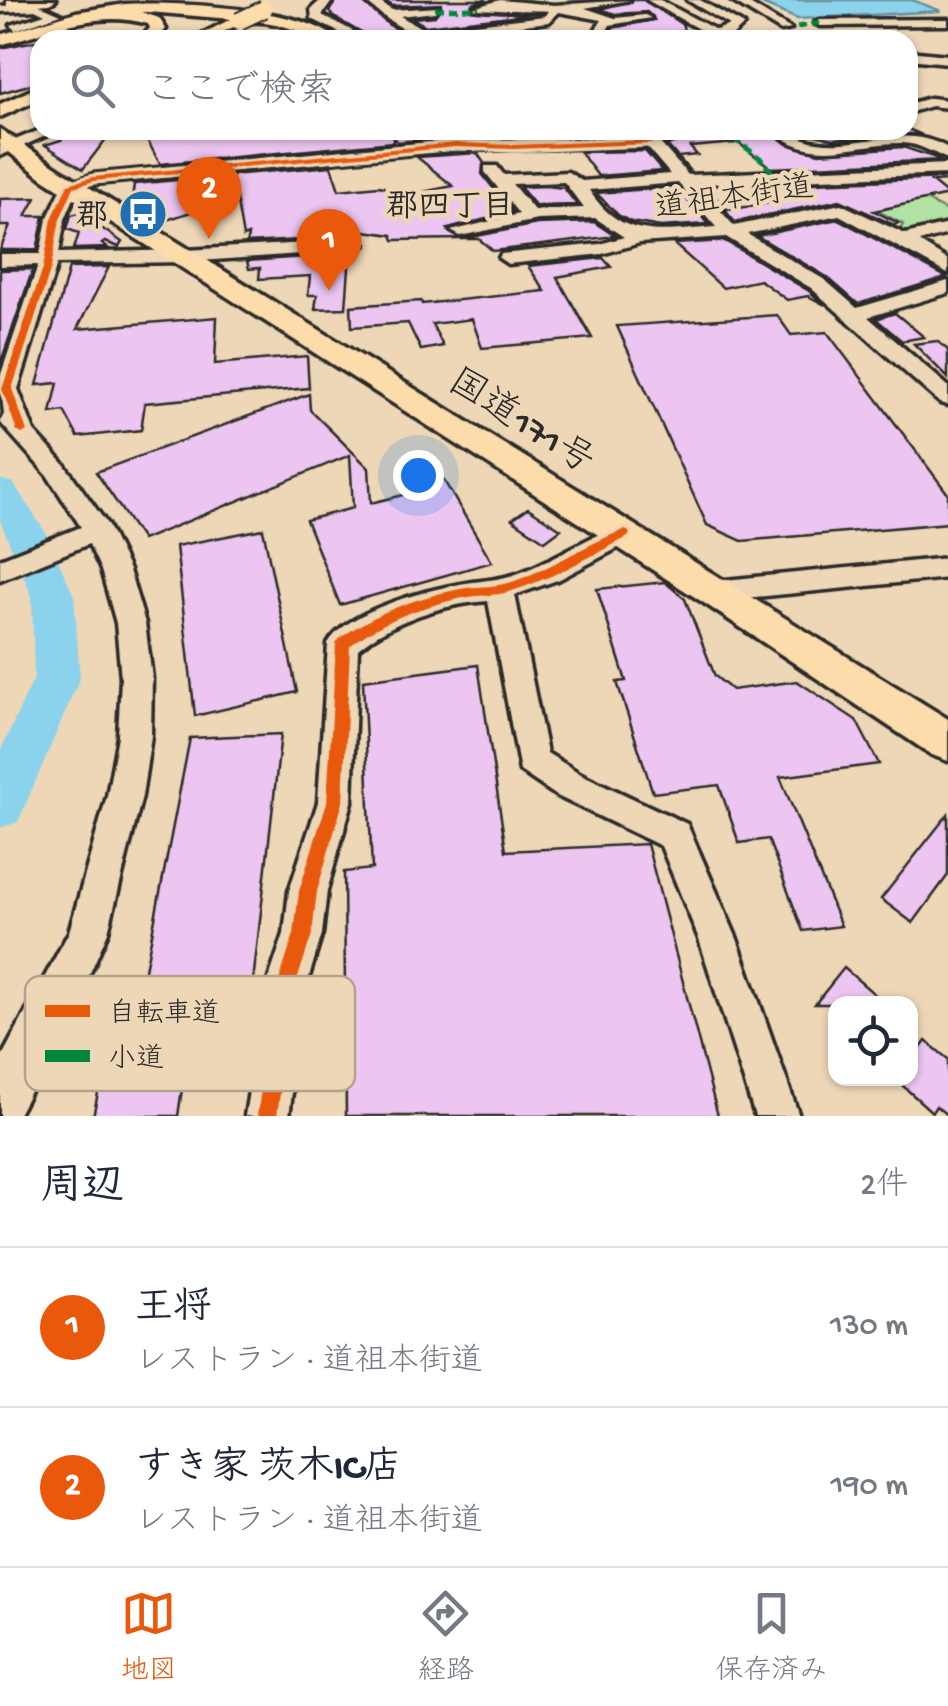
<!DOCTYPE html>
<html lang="ja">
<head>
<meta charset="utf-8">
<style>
  :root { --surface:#fff; --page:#f6f6f7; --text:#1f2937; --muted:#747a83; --line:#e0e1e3; --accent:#ea580c }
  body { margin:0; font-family:"Gochi Hand","Klee One",sans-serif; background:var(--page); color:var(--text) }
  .controls { position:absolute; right:30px; bottom:30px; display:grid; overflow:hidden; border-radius:20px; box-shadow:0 2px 8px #0004 }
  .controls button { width:90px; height:90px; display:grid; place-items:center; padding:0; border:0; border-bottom:2px solid var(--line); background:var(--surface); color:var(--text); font:50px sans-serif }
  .you { position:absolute; left:418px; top:475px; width:35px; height:35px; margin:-25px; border:8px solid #fff; border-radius:50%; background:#1a73e8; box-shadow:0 0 0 15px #1a73e833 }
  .badge { display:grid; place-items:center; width:65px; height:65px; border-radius:50%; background:var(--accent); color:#fff; font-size:32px; font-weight:700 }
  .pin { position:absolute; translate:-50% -82px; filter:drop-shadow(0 2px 5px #0008) }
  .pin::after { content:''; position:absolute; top:52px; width:35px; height:30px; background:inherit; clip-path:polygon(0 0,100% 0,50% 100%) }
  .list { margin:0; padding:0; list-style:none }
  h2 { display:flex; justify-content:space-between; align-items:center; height:130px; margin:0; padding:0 40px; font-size:42px }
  h2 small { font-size:32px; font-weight:400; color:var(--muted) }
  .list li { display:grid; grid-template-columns:65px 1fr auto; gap:30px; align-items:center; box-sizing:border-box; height:160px; padding:0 40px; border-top:2px solid var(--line) }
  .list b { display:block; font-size:38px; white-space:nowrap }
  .list p { margin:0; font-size:32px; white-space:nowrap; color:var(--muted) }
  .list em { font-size:32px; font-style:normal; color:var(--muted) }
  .icon { flex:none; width:55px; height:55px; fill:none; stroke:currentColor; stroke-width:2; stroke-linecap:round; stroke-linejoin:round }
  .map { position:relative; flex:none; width:948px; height:1116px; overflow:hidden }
  .search { position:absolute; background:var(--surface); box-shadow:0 2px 8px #0004; left:30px; right:30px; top:30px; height:110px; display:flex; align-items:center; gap:25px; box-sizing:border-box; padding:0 35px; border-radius:30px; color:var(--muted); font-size:38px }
  .sheet { height:450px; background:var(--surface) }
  nav { display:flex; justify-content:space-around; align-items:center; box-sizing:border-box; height:140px; border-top:2px solid var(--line); background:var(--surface); font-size:28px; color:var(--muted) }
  nav a { display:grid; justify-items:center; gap:5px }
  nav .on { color:var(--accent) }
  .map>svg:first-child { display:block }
  .green { fill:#b1e2a3; stroke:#6e8667; stroke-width:2.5 }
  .water { fill:#8bd3ec; stroke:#65909f; stroke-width:2.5 }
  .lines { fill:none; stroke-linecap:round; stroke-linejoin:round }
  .river { fill:#8bd3ec; fill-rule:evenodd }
  .building { fill:#ecc6f0; stroke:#2b2b2b; stroke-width:2.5 }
  .minor-casing { stroke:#2b2b2b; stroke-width:7 }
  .highway-casing { stroke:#2b2b2b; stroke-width:7 }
  .minor { fill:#edd7b6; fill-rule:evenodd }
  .highway { fill:#fddcac; fill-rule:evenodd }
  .highway-bridge-casing { stroke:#2b2b2b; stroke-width:20; stroke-linecap:butt }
  .highway-bridge { stroke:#fddcac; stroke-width:16 }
  .quiet { stroke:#00873e; stroke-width:5; stroke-dasharray:9 5; stroke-linecap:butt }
  .cycleway-casing { stroke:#edd7b6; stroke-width:7 }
  .cycleway { fill:#e8590c; fill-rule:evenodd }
  .labels { text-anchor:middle; stroke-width:9; stroke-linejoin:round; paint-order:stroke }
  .far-street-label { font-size:32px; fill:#2b2b2b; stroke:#edd7b6 }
  .far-neighbourhood-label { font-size:32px; font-weight:bold; fill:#2b2b2b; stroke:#edd7b6 }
  .far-poi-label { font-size:32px; font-weight:bold; fill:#2b2b2b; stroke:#edd7b6; text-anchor:end }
  .street-label { font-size:38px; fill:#2b2b2b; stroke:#edd7b6 }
  .key { fill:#edd7b6; stroke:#b3a38c; stroke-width:2.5 }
  .key-label { font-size:28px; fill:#2b2b2b }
</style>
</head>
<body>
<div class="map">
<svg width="948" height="1116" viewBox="0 0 948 1116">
  <rect width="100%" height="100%" fill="#edd7b6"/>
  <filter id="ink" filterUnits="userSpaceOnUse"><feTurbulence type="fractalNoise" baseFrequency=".01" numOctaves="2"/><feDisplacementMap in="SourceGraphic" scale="20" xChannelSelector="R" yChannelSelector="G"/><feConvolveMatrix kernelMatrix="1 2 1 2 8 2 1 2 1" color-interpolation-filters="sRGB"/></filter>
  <g filter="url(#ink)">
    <path class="green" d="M 924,199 L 948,212 L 948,225 L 904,236 L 899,233 L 903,224 L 878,211 Z"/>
    <path class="water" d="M 753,0 L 912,0 L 941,11 L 797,19 Z"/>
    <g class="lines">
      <path class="river" d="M 0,479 L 13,483 L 46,533 L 74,596 L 80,678 L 18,822 L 0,828 L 0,752 L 34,678 L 32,596 L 0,521 Z"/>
    </g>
    <g class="building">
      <path d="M 337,0 L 360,0 L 389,25 L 421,40 L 373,40 L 334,17 L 329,11 Z"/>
      <path d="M 383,0 L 487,0 L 472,4 L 470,10 L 528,14 L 426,26 L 412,18 L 435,16 L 441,4 L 393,6 Z"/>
      <path d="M 634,0 L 644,0 L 683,25 L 684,33 L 608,35 L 612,28 L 654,20 L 647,12 L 615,14 L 600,9 Z"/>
      <path d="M 521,29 L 537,40 L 448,38 Z"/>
      <path d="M 40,40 L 40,82 L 0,93 L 0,48 Z"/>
      <path d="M 908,129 L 922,135 L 899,133 L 834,139 L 792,130 Z"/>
      <path d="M 70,130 L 113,130 L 83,169 L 45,145 L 61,140 Z"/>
      <path d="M 142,130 L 433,130 L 438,138 L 464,135 L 465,136 L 398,142 L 393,138 L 393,142 L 160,164 Z"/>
      <path d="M 713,130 L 769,130 L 787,144 L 819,153 L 903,147 L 942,160 L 771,168 L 735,140 L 735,143 L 690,147 L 697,155 L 678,157 L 690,171 L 667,145 Z"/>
      <path d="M 645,151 L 662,171 L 598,176 L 580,152 Z"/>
      <path d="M 477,153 L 484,163 L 482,174 L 512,212 L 448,229 L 460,239 L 394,240 L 392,235 L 351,229 L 351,237 L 247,243 L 248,235 L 243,237 L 236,197 L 167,220 L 132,200 L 134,184 L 331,166 L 339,190 L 379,186 L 393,189 L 397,197 L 453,186 L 417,157 Z"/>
      <path d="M 946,178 L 948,181 L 932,182 L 948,195 L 874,211 L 898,223 L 894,225 L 840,200 L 735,222 L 705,187 L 728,210 L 797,198 L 785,184 Z"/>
      <path d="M 546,186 L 564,188 L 577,205 L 536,206 L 520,187 Z"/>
      <path d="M 676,187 L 708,224 L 661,227 L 631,222 L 618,215 L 596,193 Z"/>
      <path d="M 36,198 L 26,216 L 44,216 L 37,250 L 0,250 L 10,226 L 0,226 L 0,199 Z"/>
      <path d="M 79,213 L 122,242 L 119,247 L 105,242 L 102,244 L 108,248 L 74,249 L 79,233 L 67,229 L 71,215 Z"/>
      <path d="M 838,219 L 946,277 L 947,277 L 858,304 L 827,277 L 757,236 Z"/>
      <path d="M 594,222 L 615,236 L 493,251 L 479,239 L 462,239 L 537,224 Z"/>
      <path d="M 725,241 L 809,291 L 825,305 L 808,296 L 787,300 L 760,280 L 723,288 L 674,244 Z"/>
      <path d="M 350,254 L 346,308 L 315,309 L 317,295 L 308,295 L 310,276 L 259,279 L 260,268 L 249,269 L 247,261 Z"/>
      <path d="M 603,258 L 611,267 L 557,277 L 592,338 L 482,348 L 472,319 L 432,324 L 443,346 L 421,350 L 408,323 L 352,327 L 351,306 L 421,301 L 422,304 L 545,291 L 528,266 Z"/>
      <path d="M 109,267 L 77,329 L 217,317 L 215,364 L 307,356 L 309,388 L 145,403 L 141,430 L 78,437 L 64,411 L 51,413 L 58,383 L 37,385 L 69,268 Z"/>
      <path d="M 33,269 L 0,365 L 0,270 Z"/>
      <path d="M 895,313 L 924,337 L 902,341 L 876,319 Z"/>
      <path d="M 777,315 L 791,335 L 827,332 L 948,494 L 948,523 L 742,541 L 707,525 L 617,326 Z"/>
      <path d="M 937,341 L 948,350 L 948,378 L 914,344 Z"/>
      <path d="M 309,394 L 310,410 L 369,468 L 371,503 L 423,490 L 416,470 L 436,467 L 492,562 L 340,605 L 306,520 L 353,508 L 350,455 L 142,540 L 96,472 Z"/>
      <path d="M 528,508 L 561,529 L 545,541 L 512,519 Z"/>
      <path d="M 263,529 L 297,692 L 195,716 L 176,546 Z"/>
      <path d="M 665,582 L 685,599 L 715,676 L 732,690 L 797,681 L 856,720 L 879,764 L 780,777 L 841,926 L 803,931 L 768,839 L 739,843 L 719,785 L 653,793 L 617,682 L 626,681 L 597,589 Z"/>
      <path d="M 478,665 L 506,851 L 647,844 L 718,1116 L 346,1116 L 344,872 L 372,869 L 363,680 Z"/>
      <path d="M 281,734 L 251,1000 L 138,1006 L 190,738 Z"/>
      <path d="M 948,814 L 948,875 L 913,923 L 881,899 Z"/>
      <path d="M 844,968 L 886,1004 L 815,1004 Z"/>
      <path d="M 926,1041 L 948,1059 L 948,1116 L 936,1106 L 932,1112 L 894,1078 L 910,1078 L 910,1063 Z"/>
      <path d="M 186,1062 L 178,1116 L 93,1116 L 104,1066 Z"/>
    </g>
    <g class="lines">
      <g class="minor-casing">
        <g id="minor">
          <path d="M 321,0 L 333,0 L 322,15 L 370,40 L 355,40 L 312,19 L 311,9 Z"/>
          <path d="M 364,0 L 376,0 L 392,10 L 439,7 L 435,12 L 400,16 L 425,30 L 545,16 L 548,11 C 533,10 481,11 473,8 L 500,0 L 554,5 L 630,0 L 585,8 L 615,18 L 645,15 L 651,18 L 610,25 L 601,40 L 589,40 L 602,20 L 559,12 L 549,22 L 440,35 L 445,40 C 414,40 386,20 364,0 Z"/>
          <path d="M 647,0 L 660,0 L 716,30 L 730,25 L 687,0 L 700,0 L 744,25 L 731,37 L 709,35 Z"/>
          <path d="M 730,0 L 743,0 L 791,29 L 781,31 Z"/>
          <path d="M 38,4 L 61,14 L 15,30 L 11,25 L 45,14 L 37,10 L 0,12 L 0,6 Z"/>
          <path d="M 948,19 L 948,25 L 820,26 L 814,23 L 820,20 Z"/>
          <path d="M 676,35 L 681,40 L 652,40 Z"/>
          <path d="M 908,51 L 948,55 L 948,63 L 908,59 Z"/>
          <path d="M 930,98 L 948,100 L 948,108 L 931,106 L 908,113 L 908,104 Z"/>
          <path d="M 40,130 L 59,130 L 0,156 L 0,146 Z"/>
          <path d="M 634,130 L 648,130 L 652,135 L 655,130 L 709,130 L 660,143 L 688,175 L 948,164 L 948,174 L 697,184 L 734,226 L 841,204 L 905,234 L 948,224 L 948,234 L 919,242 L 948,260 L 948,274 L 839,215 L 747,234 L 825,280 L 857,308 L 948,281 L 948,293 L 868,317 L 948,386 L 948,405 L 940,403 L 811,288 L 726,237 L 640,243 L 602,254 L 508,264 L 499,258 L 501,254 L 600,244 L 624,237 L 595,218 L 537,220 L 460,236 L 451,231 L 519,214 L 485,172 L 485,166 L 497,166 L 504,175 L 568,172 L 582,181 L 670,174 L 647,147 L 456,150 L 95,184 L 78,189 L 65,219 L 59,253 L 186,250 L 356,240 L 365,245 L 356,250 L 186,262 L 57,264 L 18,389 L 34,431 L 64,464 L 107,524 L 129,570 L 145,623 L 152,678 L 151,736 L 142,796 L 108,932 L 75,1007 L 17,1116 L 0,1116 L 0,1060 L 69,932 L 107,796 L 118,736 L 121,678 L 116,623 L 101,570 L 89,544 L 0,580 L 0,559 L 81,527 L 47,475 L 0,422 L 4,414 L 0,377 L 38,265 L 0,266 L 0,254 L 40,254 L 47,219 L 63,186 L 93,174 L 456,140 L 639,138 ZM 564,182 L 584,208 L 534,210 L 512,184 ZM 678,183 L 716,227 C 662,231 623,242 589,190 Z"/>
          <path d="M 773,130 C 791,130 800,140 817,142 C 863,149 903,122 948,148 L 948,159 C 932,153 921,144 903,143 C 856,142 813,166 773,130 Z"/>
          <path d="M 624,525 L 633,528 L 637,534 L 633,540 L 560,579 L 515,595 L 547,753 L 581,774 L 687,824 L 737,939 L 799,1116 L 755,1116 L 699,939 L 661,846 L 557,796 L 520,771 L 488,601 C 443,604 393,620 358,649 L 352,802 L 327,891 L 322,934 L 305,990 L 289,1116 L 245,1116 L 265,990 L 284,934 L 289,891 L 318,802 L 328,644 C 346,610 430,589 466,583 C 485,580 501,580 519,573 C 555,560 588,535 624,525 Z"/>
          <path d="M 948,558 L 948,578 L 715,601 L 705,598 L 701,591 L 705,584 L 715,581 Z"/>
        </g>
      </g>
      <g class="highway-casing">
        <g id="highway">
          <path d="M 7,0 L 56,0 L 49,4 L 12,7 L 7,6 Z"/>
          <path d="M 125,4 C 172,2 305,7 338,40 C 309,40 281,19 251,22 C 231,24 218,40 190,40 L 231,19 L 149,12 L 141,12 L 159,18 L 166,29 L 156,40 L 139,40 L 150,28 L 148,24 C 97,9 49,32 0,45 L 0,35 L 76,12 Z"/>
          <path d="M 40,86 L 40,99 L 0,117 L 0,104 Z"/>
          <path d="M 0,129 L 58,168 L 948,719 L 948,761 L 932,755 L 701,601 L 42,178 L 0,145 Z"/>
        </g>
      </g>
      <use href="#minor" class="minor"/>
      <use href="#highway" class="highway"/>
      <g class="highway-bridge-casing">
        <path id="highway-bridge" d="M 239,21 L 264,9"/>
      </g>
      <use href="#highway-bridge" class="highway-bridge"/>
      <g class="quiet">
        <path d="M 435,9 L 479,8"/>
        <path d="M 797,27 L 820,23"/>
        <path d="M 722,130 L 760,158 L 775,176"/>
      </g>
      <g class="cycleway-casing">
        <g id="cycleway">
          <path d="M 659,130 L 667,130 L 670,133 L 650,144 L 513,149 L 456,147 L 94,181 L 74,187 L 60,219 L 51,268 L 12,389 L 27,431 L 22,434 L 17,431 L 2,389 L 43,268 L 52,219 L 68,184 L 93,177 L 456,143 L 513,145 L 649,140 L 662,133 Z"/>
          <path d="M 624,530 L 628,531 L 630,534 L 628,537 C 589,557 551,579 509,592 C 494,596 478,595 463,598 C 423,606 382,620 350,646 L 343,802 L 317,891 L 312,934 L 294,990 L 277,1116 L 257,1116 L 276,990 L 294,934 L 299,891 L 327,802 L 336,644 L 338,640 C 374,612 421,596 466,588 C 481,586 496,587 512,582 C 551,569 585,544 624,530 Z"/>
        </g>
      </g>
      <use href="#cycleway" class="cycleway"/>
    </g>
  </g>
  <defs>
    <g id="bus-disc" transform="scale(2.5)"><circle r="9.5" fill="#1f6fb2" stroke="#edd7b6"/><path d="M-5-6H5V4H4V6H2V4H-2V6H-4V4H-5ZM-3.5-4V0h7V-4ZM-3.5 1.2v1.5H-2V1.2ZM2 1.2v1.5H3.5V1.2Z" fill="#fff"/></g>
  </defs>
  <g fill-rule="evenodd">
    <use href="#bus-disc" x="143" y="214"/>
  </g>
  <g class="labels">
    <g class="far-street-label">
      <text transform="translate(734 195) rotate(-8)" y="11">道祖本街道</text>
    </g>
    <g class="far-neighbourhood-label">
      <text x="450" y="215">郡四丁目</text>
    </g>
    <g class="far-poi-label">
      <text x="108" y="225">郡</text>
    </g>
    <g class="street-label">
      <text transform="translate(523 419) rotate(32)" y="13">国道171号</text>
    </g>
  </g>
  <rect x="25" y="976" width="330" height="115" rx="15" class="key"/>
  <rect x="45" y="1005" width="45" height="12" fill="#e8590c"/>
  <rect x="45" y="1050" width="45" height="12" fill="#00873e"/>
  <g class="key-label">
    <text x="108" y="1021">自転車道</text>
    <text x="108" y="1066">小道</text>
  </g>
</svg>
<div class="controls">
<button><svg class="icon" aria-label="locate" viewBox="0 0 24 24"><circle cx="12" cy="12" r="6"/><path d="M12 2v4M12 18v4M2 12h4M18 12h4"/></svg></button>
</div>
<div class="you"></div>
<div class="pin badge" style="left:329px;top:291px">1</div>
<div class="pin badge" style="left:209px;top:239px">2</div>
<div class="search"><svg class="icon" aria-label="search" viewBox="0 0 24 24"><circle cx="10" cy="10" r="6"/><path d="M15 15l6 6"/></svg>ここで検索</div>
</div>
<section class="sheet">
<h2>周辺<small>2件</small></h2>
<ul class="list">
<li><span class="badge">1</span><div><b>王将</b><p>レストラン · 道祖本街道</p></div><em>130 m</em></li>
<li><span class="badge">2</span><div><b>すき家 茨木IC店</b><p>レストラン · 道祖本街道</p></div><em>190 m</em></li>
</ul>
</section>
<nav>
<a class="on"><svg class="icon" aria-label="map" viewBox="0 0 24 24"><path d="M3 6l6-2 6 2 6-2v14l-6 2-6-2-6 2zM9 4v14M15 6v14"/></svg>地図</a>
<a><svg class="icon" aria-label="directions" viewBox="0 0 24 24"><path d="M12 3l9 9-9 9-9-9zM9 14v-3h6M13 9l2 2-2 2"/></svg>経路</a>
<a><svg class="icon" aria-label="saved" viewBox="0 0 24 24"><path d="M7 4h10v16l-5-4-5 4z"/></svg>保存済み</a>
</nav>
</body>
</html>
